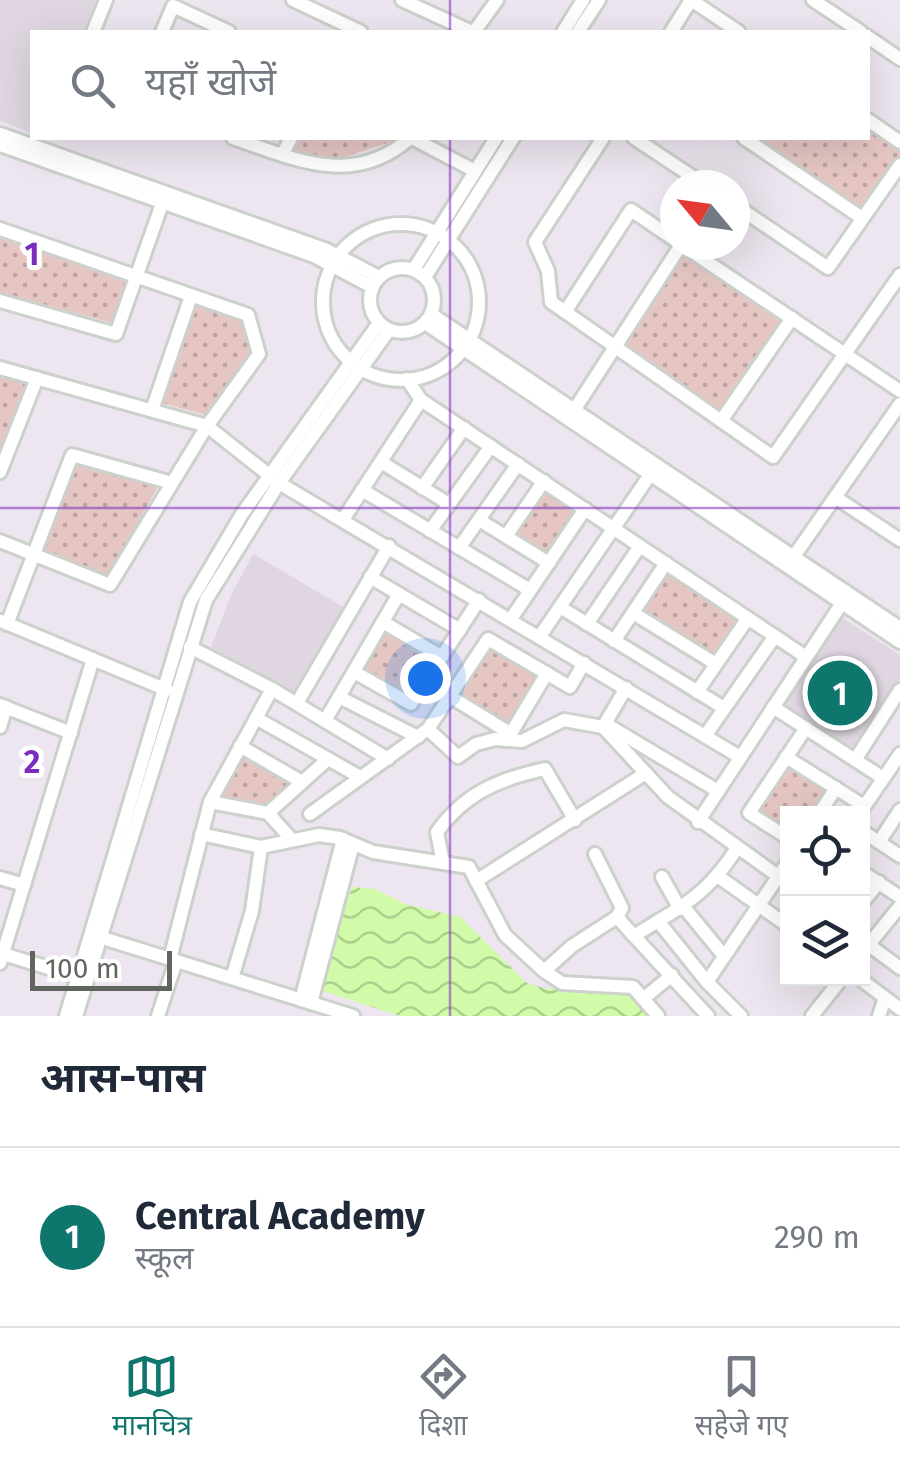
<!DOCTYPE html>
<html lang="hi">
<head>
<meta charset="utf-8">
<style>
  :root { --surface:#fff; --page:#f2f2f3; --text:#1f2937; --muted:#747a83; --line:#e0e1e3; --accent:#0f766e }
  body { margin:0; font-family:"Fira Sans","Noto Sans Devanagari",sans-serif; background:var(--page); color:var(--text) }
  .controls { position:absolute; right:30px; bottom:30px; display:grid; overflow:hidden; border-radius:0px; box-shadow:0 10px 40px #0002 }
  .controls button { width:90px; height:90px; display:grid; place-items:center; padding:0; border:0; border-bottom:2px solid var(--line); background:var(--surface); color:var(--text); font:50px sans-serif }
  .compass { position:absolute; left:660px; top:170px; width:90px; height:90px; border-radius:50%; background:var(--surface); box-shadow:0 10px 40px #0002; rotate:299deg }
  .scale { position:absolute; left:30px; bottom:25px; width:142px; box-sizing:border-box; padding-left:10px; border:5px solid #60655d; border-top:0; font-size:28px; line-height:35px; white-space:nowrap; color:#60655d; -webkit-text-stroke:8px #fff; paint-order:stroke }
  .you { position:absolute; left:425px; top:678px; width:35px; height:35px; margin:-25px; border:8px solid #fff; border-radius:50%; background:#1a73e8; box-shadow:0 0 0 15px #1a73e833 }
  .badge { display:grid; place-items:center; width:65px; height:65px; border-radius:50%; background:var(--accent); color:#fff; font-size:32px; font-weight:700 }
  .pin { position:absolute; translate:-50% -50%; border:5px solid #fff; box-shadow:0 2px 10px #0006 }
  .list { margin:0; padding:0; list-style:none }
  h2 { display:flex; justify-content:space-between; align-items:center; height:130px; margin:0; padding:0 40px; font-size:42px }
  h2 small { font-size:32px; font-weight:400; color:var(--muted) }
  .list li { display:grid; grid-template-columns:65px 1fr auto; gap:30px; align-items:center; box-sizing:border-box; height:180px; padding:0 40px; border-top:2px solid var(--line) }
  .list b { display:block; font-size:38px; white-space:nowrap }
  .list p { margin:0; font-size:32px; white-space:nowrap; color:var(--muted) }
  .list em { font-size:32px; font-style:normal; color:var(--muted) }
  .icon { flex:none; width:55px; height:55px; fill:none; stroke:currentColor; stroke-width:2; stroke-linecap:round; stroke-linejoin:round }
  .map { position:relative; flex:none; width:900px; height:1016px; overflow:hidden }
  .search { position:absolute; background:var(--surface); box-shadow:0 10px 40px #0002; left:30px; right:30px; top:30px; height:110px; display:flex; align-items:center; gap:25px; box-sizing:border-box; padding:0 35px; border-radius:0px; color:var(--muted); font-size:38px }
  .sheet { height:310px; background:var(--surface) }
  nav { display:flex; justify-content:space-around; align-items:center; box-sizing:border-box; height:140px; border-top:2px solid var(--line); background:var(--surface); font-size:28px; color:var(--muted) }
  nav a { display:grid; justify-items:center; gap:5px }
  nav .on { color:var(--accent) }
  .map>svg:first-child { display:block }
  .education { fill:#dfd6e1 }
  .park { fill:url(#park-dots) }
  .water { fill:url(#water-waves) }
  .lines { fill:none; stroke-linecap:round; stroke-linejoin:round }
  .minor-casing { stroke:#cdd1cc; stroke-width:18 }
  .minor { stroke:#fff; stroke-width:12 }
  .grid { fill:none; stroke:#7b2cbf; stroke-width:2.5; stroke-opacity:0.55 }
  .grid-label { font-size:32px; text-anchor:middle; font-weight:bold; fill:#7b2cbf; stroke:#fff; stroke-width:10; stroke-linejoin:round; paint-order:stroke }
</style>
</head>
<body>
<div class="map">
<svg width="900" height="1016" viewBox="0 0 900 1016">
  <defs>
    <pattern id="park-dots" width="8" height="8" patternUnits="userSpaceOnUse" patternTransform="scale(2.5)"><rect width="8" height="8" fill="#e5c6c3"/><path d="M2 2h.1M6 6h.1" fill="none" stroke="#bda4a2" stroke-width="1.8" stroke-linecap="round"/></pattern>
    <pattern id="water-waves" width="16" height="10" patternUnits="userSpaceOnUse" patternTransform="scale(2.5)"><rect width="16" height="10" fill="#d1fba9"/><path d="M0 5q4-4 8 0t8 0" fill="none" stroke="#adcf8d"/></pattern>
  </defs>
  <rect width="100%" height="100%" fill="#ede5ef"/>
  <g class="education">
    <path d="M 0,0 L 96,0 L 83,32 L 32,32 L 32,133 L 0,121 Z"/>
    <path d="M 253,554 L 347,609 L 296,695 L 211,647 L 231,595 Z"/>
    <path d="M 841,617 L 900,655 L 900,680 L 852,752 L 780,705 Z"/>
  </g>
  <g class="park">
    <path d="M 868,126 L 900,148 L 900,156 L 861,211 L 753,138 L 868,138 Z"/>
    <path d="M 297,138 L 392,138 L 397,140 L 326,163 L 290,152 Z"/>
    <path d="M 0,235 L 127,281 L 113,323 L 0,293 Z"/>
    <path d="M 684,253 L 784,319 L 719,413 L 623,345 Z"/>
    <path d="M 197,305 L 242,322 L 250,353 L 206,415 L 162,403 Z"/>
    <path d="M 0,376 L 27,384 L 0,452 Z"/>
    <path d="M 77,463 L 158,486 L 107,578 L 42,551 Z"/>
    <path d="M 543,487 L 580,512 L 547,559 L 509,535 Z"/>
    <path d="M 666,571 L 740,620 L 714,659 L 639,612 Z"/>
    <path d="M 385,628 L 437,659 L 410,701 L 359,671 Z"/>
    <path d="M 488,645 L 539,677 L 509,727 L 458,696 Z"/>
    <path d="M 242,752 L 295,781 L 263,808 L 216,799 Z"/>
    <path d="M 789,762 L 830,790 L 814,813 L 788,814 L 787,833 L 755,812 Z"/>
  </g>
  <path class="water" d="M 352,887 L 375,889 L 405,904 L 460,917 L 528,984 L 548,989 L 576,983 L 626,983 L 666,1016 L 400,1016 L 319,990 Z"/>
  <g class="lines">
    <g class="minor-casing">
      <g id="minor">
        <path d="M 293,0 L 361,32"/>
        <path d="M 402,0 L 472,32"/>
        <path d="M 813,0 L 861,32"/>
        <path d="M 93,32 L 106,0"/>
        <path d="M 162,32 L 173,6 L 229,32"/>
        <path d="M 474,32 L 497,0"/>
        <path d="M 563,32 L 583,0"/>
        <path d="M 578,32 L 599,0"/>
        <path d="M 671,32 L 691,0 L 739,32"/>
        <path d="M 868,37 L 900,59"/>
        <path d="M 868,120 L 900,142"/>
        <path d="M 0,134 L 327,250 L 379,277"/>
        <path d="M 233,138 C 294,159 354,188 410,138"/>
        <path d="M 412,138 L 475,171"/>
        <path d="M 603,138 L 535,242 L 548,271 L 551,302 L 773,457 L 900,275"/>
        <path d="M 634,138 L 705,185"/>
        <path d="M 744,138 L 862,218"/>
        <path d="M 0,145 L 314,256 L 372,287"/>
        <path d="M 282,155 L 291,138"/>
        <path d="M 735,205 L 828,268 L 900,165"/>
        <circle cx="401" cy="302" r="78"/>
        <path d="M 0,229 L 248,315 L 259,354 L 207,426 L 110,585 L 0,541"/>
        <path d="M 682,245 L 900,391"/>
        <circle cx="402" cy="300" r="32"/>
        <path d="M 414,269 L 496,138"/>
        <path d="M 425,277 L 513,138"/>
        <path d="M 0,301 L 116,334 L 163,201"/>
        <path d="M 565,312 L 631,210 L 675,240"/>
        <path d="M 431,314 L 900,628"/>
        <path d="M 425,323 L 900,642"/>
        <path d="M 0,368 L 207,426 L 279,483 L 740,757"/>
        <path d="M 407,379 L 421,400 L 806,657"/>
        <path d="M 152,410 L 191,296"/>
        <path d="M 571,415 L 681,245"/>
        <path d="M 721,421 L 792,318"/>
        <path d="M 381,462 L 449,504"/>
        <path d="M 0,472 L 37,378"/>
        <path d="M 422,488 L 464,428"/>
        <path d="M 362,490 L 530,590"/>
        <path d="M 835,497 L 900,540"/>
        <path d="M 344,518 L 421,400"/>
        <path d="M 479,520 L 549,563"/>
        <path d="M 430,531 L 491,446"/>
        <path d="M 506,536 L 544,481"/>
        <path d="M 459,548 L 518,464"/>
        <path d="M 790,562 L 900,404"/>
        <path d="M 370,577 L 460,630"/>
        <path d="M 560,607 L 724,708"/>
        <path d="M 633,613 L 716,664"/>
        <path d="M 511,619 L 585,509"/>
        <path d="M 1,621 L 167,690"/>
        <path d="M 383,622 L 442,657"/>
        <path d="M 7,624 L 72,455 L 172,483"/>
        <path d="M 587,624 L 640,546"/>
        <path d="M 540,636 L 654,469"/>
        <path d="M 614,641 L 666,563"/>
        <path d="M 190,647 L 272,689 L 388,759"/>
        <path d="M 354,672 L 411,704 L 479,600"/>
        <path d="M 697,692 L 748,618"/>
        <path d="M 339,697 L 418,737"/>
        <path d="M 451,697 L 511,734"/>
        <path d="M 297,703 L 389,546"/>
        <path d="M 0,705 L 71,733"/>
        <path d="M 773,707 L 883,778"/>
        <path d="M 256,718 L 360,777"/>
        <path d="M 326,719 L 399,594"/>
        <path d="M 609,726 L 718,791"/>
        <path d="M 0,727 L 6,707"/>
        <path d="M 603,727 L 626,688"/>
        <path d="M 428,729 L 458,757 L 476,744 L 495,739 L 522,741 L 564,720 L 603,727 L 668,797 L 778,876"/>
        <path d="M 705,736 L 775,636"/>
        <path d="M 507,740 L 547,673"/>
        <path d="M 240,746 L 302,782"/>
        <path d="M 786,757 L 864,806"/>
        <path d="M 855,760 L 900,690"/>
        <path d="M 210,802 L 268,813 L 292,840"/>
        <path d="M 268,813 L 328,759"/>
        <path d="M 310,814 L 428,729 L 488,639 L 570,687 L 584,663"/>
        <path d="M 819,814 L 836,788"/>
        <path d="M 859,814 L 900,754"/>
        <path d="M 698,822 L 842,603"/>
        <path d="M 862,831 L 900,856"/>
        <path d="M 201,834 L 261,847 L 319,835 L 340,838 L 373,852 L 469,867 L 505,935 L 544,971 L 572,946 L 617,917 L 634,936 L 658,921 L 707,982 L 741,1016"/>
        <path d="M 788,838 L 749,813 L 806,728"/>
        <path d="M 879,842 L 900,810"/>
        <path d="M 595,854 L 622,908 L 617,917"/>
        <path d="M 443,863 L 437,832 C 465,793 499,779 545,769 L 575,820"/>
        <path d="M 862,872 L 900,897"/>
        <path d="M 662,877 L 680,909"/>
        <path d="M 719,877 L 788,926"/>
        <path d="M 0,878 L 24,885"/>
        <path d="M 476,881 L 646,773"/>
        <path d="M 862,903 L 879,882"/>
        <path d="M 683,906 L 724,956"/>
        <path d="M 658,921 C 693,901 715,883 737,848"/>
        <path d="M 93,935 L 353,1016"/>
        <path d="M 634,936 L 708,1016"/>
        <path d="M 869,945 L 900,968"/>
        <path d="M 0,953 L 78,977"/>
        <path d="M 862,953 L 900,906"/>
        <path d="M 170,959 L 210,802 L 272,689"/>
        <path d="M 0,963 L 93,659"/>
        <path d="M 544,971 L 562,983 L 633,987 L 658,1016"/>
        <path d="M 232,978 L 252,911 L 261,847"/>
        <path d="M 859,978 L 900,1009"/>
        <path d="M 707,982 L 788,862"/>
        <path d="M 643,999 L 672,975"/>
        <path d="M 301,1000 L 343,839"/>
        <path d="M 311,1003 L 353,844"/>
        <path d="M 66,1016 L 190,602 L 242,514 L 379,323"/>
        <path d="M 76,1016 L 206,600 L 279,483 L 389,330"/>
        <path d="M 158,1016 L 176,961"/>
        <path d="M 812,1016 L 842,978"/>
        <path d="M 879,1016 L 885,998"/>
      </g>
    </g>
    <use href="#minor" class="minor"/>
  </g>
  <path class="grid" d="M 450,0 L 450,32M 450,138 L 450,1016M 0,508 L 900,508"/>
  <g class="grid-label">
    <text x="32" y="265">1</text>
    <text x="32" y="773">2</text>
  </g>
</svg>
<div class="controls">
<button><svg class="icon" aria-label="locate" viewBox="0 0 24 24"><circle cx="12" cy="12" r="6"/><path d="M12 2v4M12 18v4M2 12h4M18 12h4"/></svg></button>
<button><svg class="icon" aria-label="layers" viewBox="0 0 24 24"><path d="M12 4l9 5-9 5-9-5zM3 14l9 5 9-5"/></svg></button>
</div>
<svg class="compass" viewBox="-18 -18 36 36"><path d="M0-13l5 13h-10z" fill="#e53935"/><path d="M0 13l5-13h-10z" fill="#747a83"/></svg>
<div class="scale">100 m</div>
<div class="you"></div>
<div class="pin badge" style="left:840px;top:693px">1</div>
<div class="search"><svg class="icon" aria-label="search" viewBox="0 0 24 24"><circle cx="10" cy="10" r="6"/><path d="M15 15l6 6"/></svg>यहाँ खोजें</div>
</div>
<section class="sheet">
<h2>आस-पास<small></small></h2>
<ul class="list">
<li><span class="badge">1</span><div><b>Central Academy</b><p>स्कूल</p></div><em>290 m</em></li>
</ul>
</section>
<nav>
<a class="on"><svg class="icon" aria-label="map" viewBox="0 0 24 24"><path d="M3 6l6-2 6 2 6-2v14l-6 2-6-2-6 2zM9 4v14M15 6v14"/></svg>मानचित्र</a>
<a><svg class="icon" aria-label="directions" viewBox="0 0 24 24"><path d="M12 3l9 9-9 9-9-9zM9 14v-3h6M13 9l2 2-2 2"/></svg>दिशा</a>
<a><svg class="icon" aria-label="saved" viewBox="0 0 24 24"><path d="M7 4h10v16l-5-4-5 4z"/></svg>सहेजे गए</a>
</nav>
</body>
</html>
